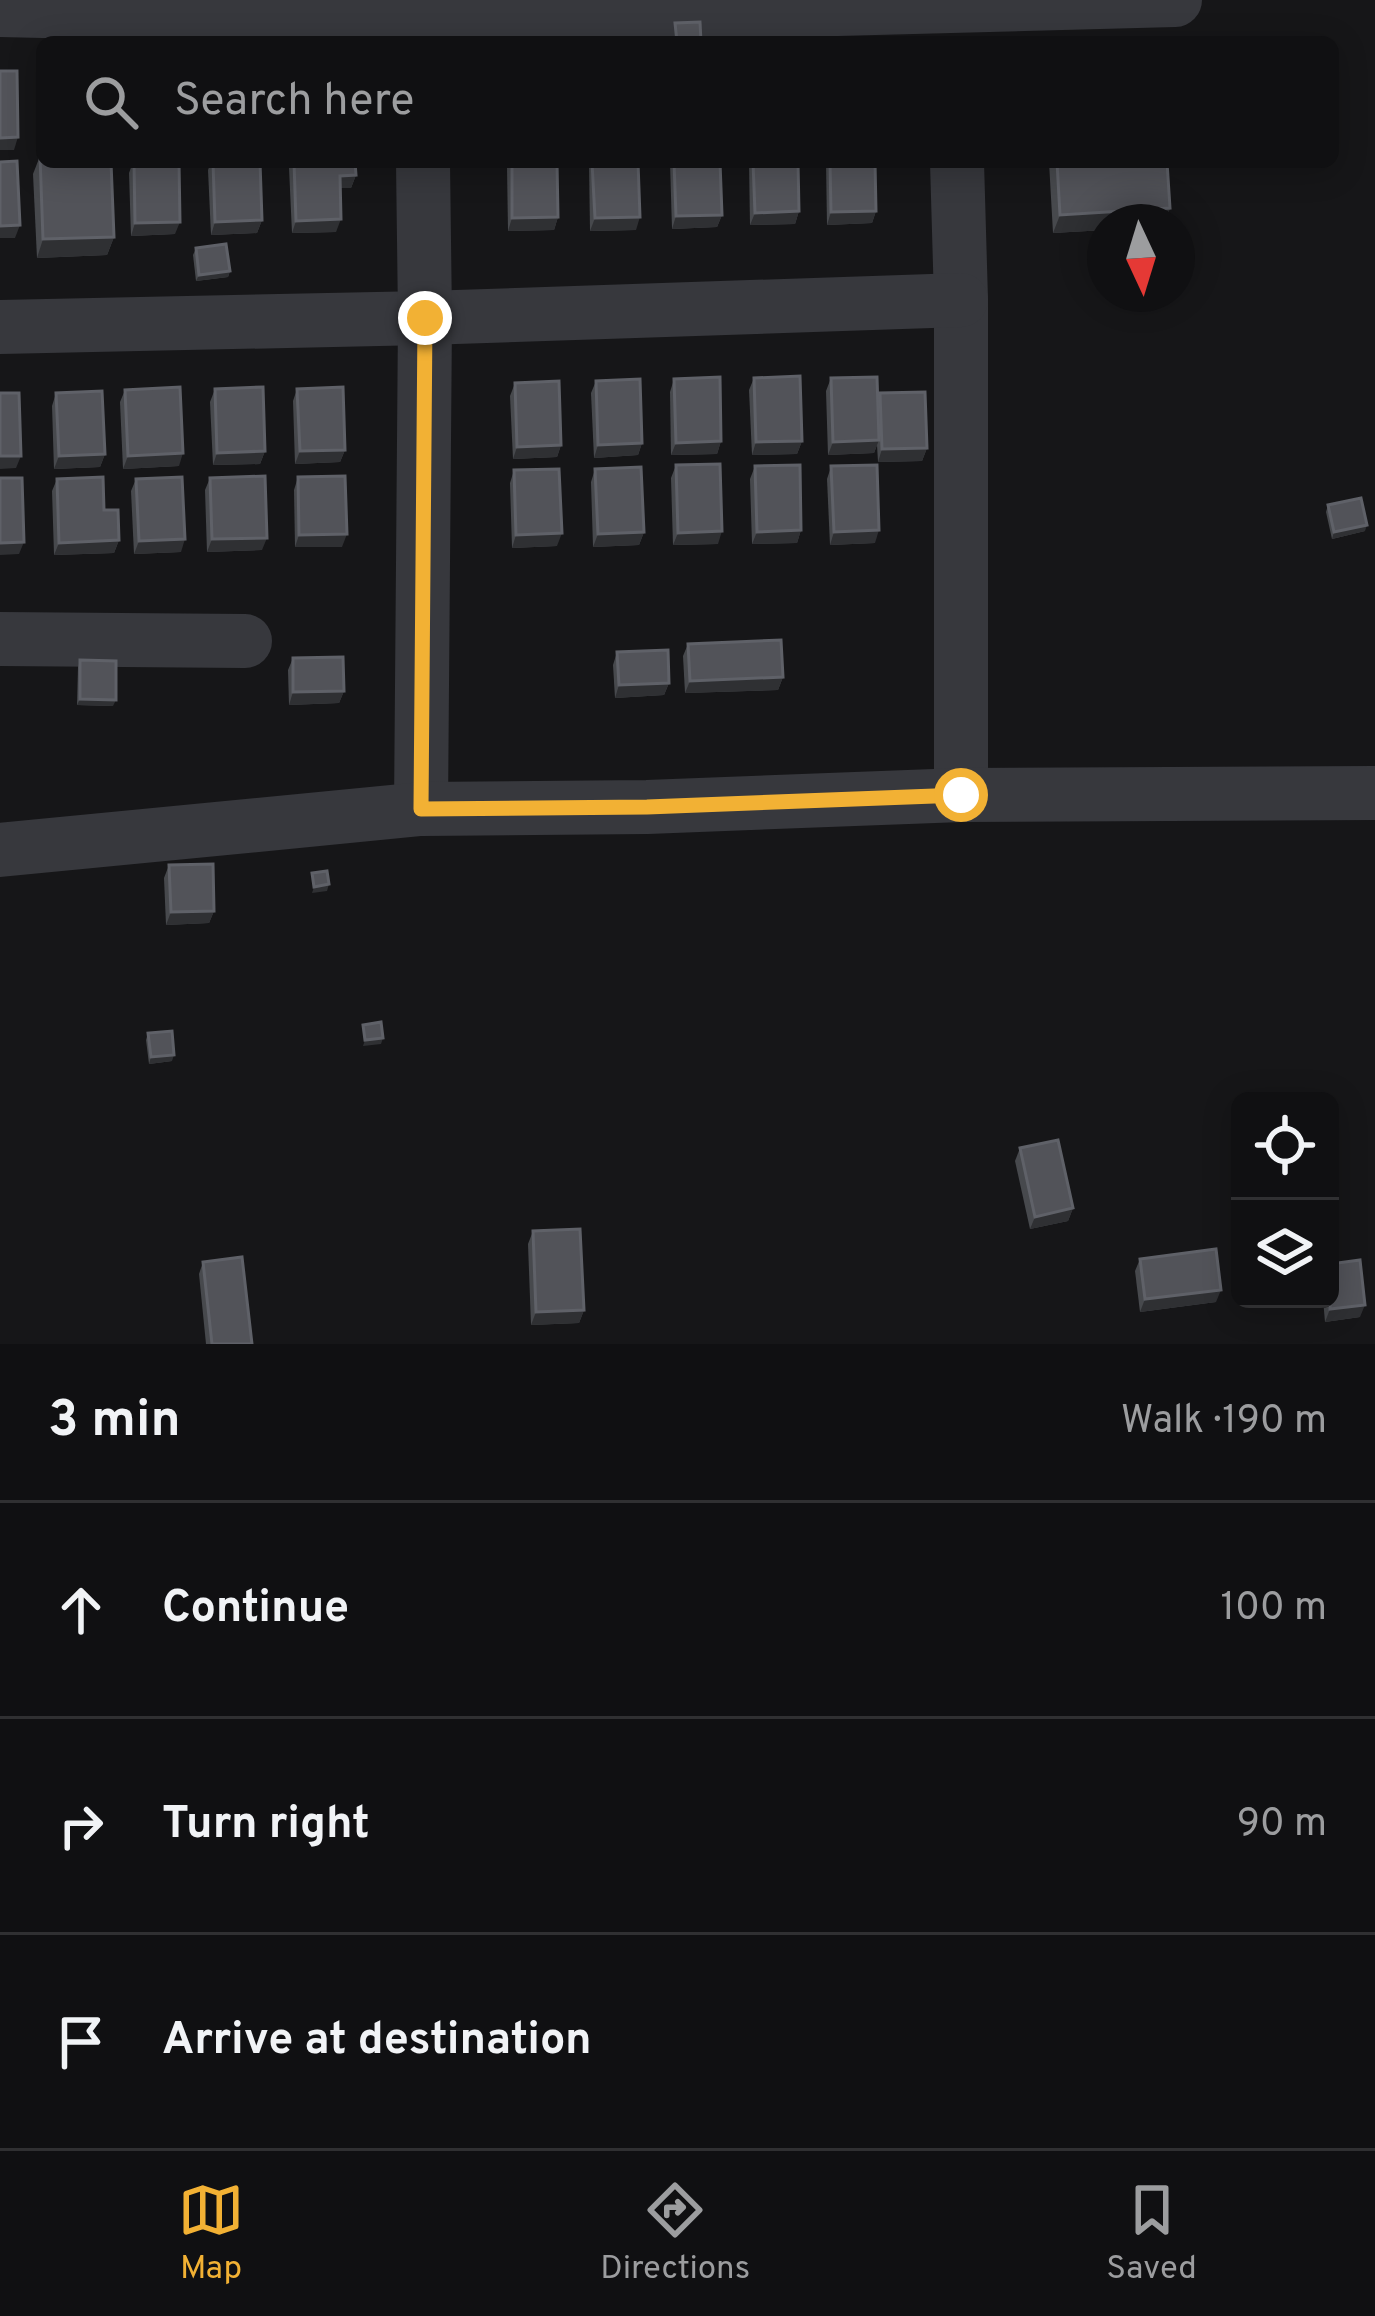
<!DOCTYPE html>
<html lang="en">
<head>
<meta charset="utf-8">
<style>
  :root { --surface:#101012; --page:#19191b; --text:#f1f3f6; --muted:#9c9d9f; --line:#303032; --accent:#f2b134 }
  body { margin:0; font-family:Overpass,sans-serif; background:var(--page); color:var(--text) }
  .controls { position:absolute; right:36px; bottom:36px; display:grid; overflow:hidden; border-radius:18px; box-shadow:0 6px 30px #0003 }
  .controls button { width:108px; height:108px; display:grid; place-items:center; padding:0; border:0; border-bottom:3px solid var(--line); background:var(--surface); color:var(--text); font:60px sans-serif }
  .compass { position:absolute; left:1087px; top:204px; width:108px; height:108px; border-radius:50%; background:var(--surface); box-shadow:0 6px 30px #0003; rotate:176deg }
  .stop { position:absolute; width:36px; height:36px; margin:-27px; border:9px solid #f2b134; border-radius:50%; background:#fff }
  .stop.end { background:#f2b134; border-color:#fff; box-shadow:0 3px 12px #0008 }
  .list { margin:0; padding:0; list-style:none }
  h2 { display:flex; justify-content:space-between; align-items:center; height:156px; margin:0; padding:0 48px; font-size:51px }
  h2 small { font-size:39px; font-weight:400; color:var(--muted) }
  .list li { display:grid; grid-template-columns:78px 1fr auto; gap:36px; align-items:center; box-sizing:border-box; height:216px; padding:0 48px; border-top:3px solid var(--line) }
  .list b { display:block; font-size:45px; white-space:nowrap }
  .list em { font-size:39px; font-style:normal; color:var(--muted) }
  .icon { flex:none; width:66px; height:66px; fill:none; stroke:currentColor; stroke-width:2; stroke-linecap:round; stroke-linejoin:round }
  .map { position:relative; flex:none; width:1375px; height:1344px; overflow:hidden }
  .search { position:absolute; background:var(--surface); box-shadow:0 6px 30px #0003; left:36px; right:36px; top:36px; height:132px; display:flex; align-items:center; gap:30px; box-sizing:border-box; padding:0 42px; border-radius:18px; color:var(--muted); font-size:45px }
  .sheet { height:804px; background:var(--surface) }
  nav { display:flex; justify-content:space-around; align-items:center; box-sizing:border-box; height:168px; border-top:3px solid var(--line); background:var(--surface); font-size:33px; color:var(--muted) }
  nav a { display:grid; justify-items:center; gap:6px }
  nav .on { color:var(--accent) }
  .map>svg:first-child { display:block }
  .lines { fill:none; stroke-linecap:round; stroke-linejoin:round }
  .minor { stroke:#37383d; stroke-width:54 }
  .wall { fill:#47494d }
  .shaded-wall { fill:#2f3033 }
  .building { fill:#525359; stroke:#5f6168; stroke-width:3 }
  .route { stroke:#f2b134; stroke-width:15 }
</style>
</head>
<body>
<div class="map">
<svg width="1375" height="1344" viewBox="0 0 1375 1344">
  <rect width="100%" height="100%" fill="#161618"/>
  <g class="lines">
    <g class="minor">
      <path d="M 0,10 L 421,20 L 1175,0"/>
      <path d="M 957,162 L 961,300 L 961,795"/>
      <path d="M 0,327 L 425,318 L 961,300"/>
      <path d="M 0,639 L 245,641"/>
      <path d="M 421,809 L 425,318 L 423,162"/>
      <path d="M 0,850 L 421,809 L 647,807 L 961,795 L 1375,793"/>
    </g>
  </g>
  <g class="wall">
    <path d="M 40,156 L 114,237 L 107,255 L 37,258 L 33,174 Z"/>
    <path d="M 133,162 L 175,234 L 131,236 L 129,173 Z"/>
    <path d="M 211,162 L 260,162 L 262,220 L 257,233 L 211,235 L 208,170 Z"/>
    <path d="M 292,162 L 355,162 L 356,175 L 351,188 L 340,188 L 336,232 L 292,233 L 289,168 Z"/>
    <path d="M 509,162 L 557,162 L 558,217 L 554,230 L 508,231 L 507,167 Z"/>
    <path d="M 589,162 L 638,162 L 636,230 L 590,231 Z"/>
    <path d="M 670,162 L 720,162 L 722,215 L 717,227 L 672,229 Z"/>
    <path d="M 749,162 L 798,162 L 799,211 L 795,224 L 750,225 Z"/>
    <path d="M 826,162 L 875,162 L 876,211 L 872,223 L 827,225 Z"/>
    <path d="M 1049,162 L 1167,162 L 1170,208 L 1165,222 L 1105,222 L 1105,230 L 1053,233 Z"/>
    <path d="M 196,248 L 230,271 L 228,277 L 196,281 L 193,255 Z"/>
    <path d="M 754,378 L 802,441 L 797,454 L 752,455 L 749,390 Z"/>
    <path d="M 831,378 L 878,400 L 880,393 L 927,448 L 922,461 L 878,462 L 877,445 L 874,453 L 828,455 L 826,391 Z"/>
    <path d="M 674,379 L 721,441 L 717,454 L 671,455 L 670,392 Z"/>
    <path d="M 596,381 L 642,443 L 638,455 L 594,458 L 591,393 Z"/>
    <path d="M 515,383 L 561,445 L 557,457 L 513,459 L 510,396 Z"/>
    <path d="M 215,389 L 265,451 L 260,464 L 213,465 L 210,402 Z"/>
    <path d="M 297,389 L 345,450 L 340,462 L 295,464 L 293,401 Z"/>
    <path d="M 125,390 L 179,466 L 123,469 L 120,402 Z"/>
    <path d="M 56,393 L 105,454 L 100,467 L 54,469 L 52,406 Z"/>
    <path d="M 676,465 L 718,544 L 673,545 L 671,478 Z"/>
    <path d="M 755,466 L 801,530 L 797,543 L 752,544 L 750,479 Z"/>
    <path d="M 831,467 L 875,543 L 830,545 L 827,479 Z"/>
    <path d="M 595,469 L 644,532 L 639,545 L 593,547 L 591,482 Z"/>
    <path d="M 514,470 L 557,546 L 512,548 L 510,483 Z"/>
    <path d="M 298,477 L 342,547 L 295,547 L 294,490 Z"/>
    <path d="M 210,478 L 262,550 L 207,552 L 205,490 Z"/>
    <path d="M 57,479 L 104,510 L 119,540 L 114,553 L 54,555 L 52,491 Z"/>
    <path d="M 136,479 L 181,552 L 134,554 L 131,491 Z"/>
    <path d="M 1328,505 L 1365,531 L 1332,539 L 1326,512 Z"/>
    <path d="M 688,644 L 783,677 L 778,690 L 685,693 L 683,656 Z"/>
    <path d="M 617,652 L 669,683 L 664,695 L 615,698 L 613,665 Z"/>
    <path d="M 293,658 L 344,691 L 339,703 L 289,705 L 288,670 Z"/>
    <path d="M 80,660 L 113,706 L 77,705 L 78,667 Z"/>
    <path d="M 169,865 L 214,911 L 209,923 L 166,925 L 164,878 Z"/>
    <path d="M 148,1033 L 172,1061 L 149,1064 L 146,1040 Z"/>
    <path d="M 1020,1148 L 1073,1208 L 1068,1221 L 1030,1229 L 1015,1161 Z"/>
    <path d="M 533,1231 L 584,1310 L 579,1323 L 531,1325 L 528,1244 Z"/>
    <path d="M 1140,1259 L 1216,1302 L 1140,1312 L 1135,1271 Z"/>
    <path d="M 203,1262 L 252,1344 L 206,1344 L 199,1274 Z"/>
    <path d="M 1323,1299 L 1330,1299 L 1360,1317 L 1325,1322 Z"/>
  </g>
  <g class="shaded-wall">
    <path d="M 18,137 L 14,150 L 0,150 L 0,138 Z"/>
    <path d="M 356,175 L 351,188 L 335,188 L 340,176 Z"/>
    <path d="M 1170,208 L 1165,222 L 1105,222 L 1105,230 L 1053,233 L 1060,215 Z"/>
    <path d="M 799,211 L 795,224 L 750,225 L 755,213 Z"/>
    <path d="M 876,211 L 872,223 L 827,225 L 831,212 Z"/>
    <path d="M 722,215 L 717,227 L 672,229 L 676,216 Z"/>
    <path d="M 558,217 L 554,230 L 508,231 L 512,218 Z"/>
    <path d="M 640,217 L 636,230 L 590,231 L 595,218 Z"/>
    <path d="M 341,219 L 336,232 L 292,233 L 296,221 Z"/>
    <path d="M 262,220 L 257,233 L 211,235 L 215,222 Z"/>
    <path d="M 180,222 L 175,234 L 131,236 L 135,223 Z"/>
    <path d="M 20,225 L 15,238 L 0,238 L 0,226 Z"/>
    <path d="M 114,237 L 107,255 L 37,258 L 43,239 Z"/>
    <path d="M 230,271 L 228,277 L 196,281 L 199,275 Z"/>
    <path d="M 879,440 L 874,453 L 828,455 L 833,442 Z"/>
    <path d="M 721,441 L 717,454 L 671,455 L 676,443 Z"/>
    <path d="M 802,441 L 797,454 L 752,455 L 756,442 Z"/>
    <path d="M 642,443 L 638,455 L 594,458 L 598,445 Z"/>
    <path d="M 561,445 L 557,457 L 513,459 L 517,447 Z"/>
    <path d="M 927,448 L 922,461 L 878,462 L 882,449 Z"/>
    <path d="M 345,450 L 340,462 L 295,464 L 300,451 Z"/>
    <path d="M 265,451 L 260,464 L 213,465 L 217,453 Z"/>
    <path d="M 183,453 L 179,466 L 123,469 L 128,456 Z"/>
    <path d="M 105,454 L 100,467 L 54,469 L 59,456 Z"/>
    <path d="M 0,456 L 21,456 L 16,468 L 0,469 Z"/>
    <path d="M 1367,525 L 1365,531 L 1332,539 L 1334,532 Z"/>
    <path d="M 801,530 L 797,543 L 752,544 L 757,532 Z"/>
    <path d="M 879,530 L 875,543 L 830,545 L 834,532 Z"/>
    <path d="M 722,531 L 718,544 L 673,545 L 678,533 Z"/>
    <path d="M 644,532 L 639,545 L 593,547 L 598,534 Z"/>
    <path d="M 562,533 L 557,546 L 512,548 L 516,535 Z"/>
    <path d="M 347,534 L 342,547 L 295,547 L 299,535 Z"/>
    <path d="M 267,538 L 262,550 L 207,552 L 212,539 Z"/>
    <path d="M 185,539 L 181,552 L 134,554 L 139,541 Z"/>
    <path d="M 119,540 L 114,553 L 54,555 L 59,543 Z"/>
    <path d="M 24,542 L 19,554 L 0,555 L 0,543 Z"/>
    <path d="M 783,677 L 778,690 L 685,693 L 690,681 Z"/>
    <path d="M 669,683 L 664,695 L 615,698 L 619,685 Z"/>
    <path d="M 344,691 L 339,703 L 289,705 L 293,692 Z"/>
    <path d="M 80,699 L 116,700 L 113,706 L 77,705 Z"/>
    <path d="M 329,884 L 327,891 L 312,893 L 314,887 Z"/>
    <path d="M 214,911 L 209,923 L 166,925 L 171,912 Z"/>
    <path d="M 383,1038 L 381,1044 L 363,1046 L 365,1040 Z"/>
    <path d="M 174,1055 L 172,1061 L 149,1064 L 151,1057 Z"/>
    <path d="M 1073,1208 L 1068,1221 L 1030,1229 L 1035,1217 Z"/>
    <path d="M 1221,1290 L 1216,1302 L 1140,1312 L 1145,1299 Z"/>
    <path d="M 1365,1305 L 1360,1317 L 1325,1322 L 1330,1309 Z"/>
    <path d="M 584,1310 L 579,1323 L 531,1325 L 536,1312 Z"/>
  </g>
  <g class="building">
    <path d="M 700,22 L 701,42 L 677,42 L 675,23 Z"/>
    <path d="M 0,71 L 17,71 L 18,137 L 0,138 Z"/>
    <path d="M 40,156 L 42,156 L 42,162 L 111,162 L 114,237 L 43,239 Z"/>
    <path d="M 17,161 L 20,225 L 0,226 L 0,162 Z"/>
    <path d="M 134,162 L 179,162 L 180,222 L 135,223 Z"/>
    <path d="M 213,162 L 260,162 L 262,220 L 215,222 Z"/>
    <path d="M 294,162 L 355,162 L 356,175 L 340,176 L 341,219 L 296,221 Z"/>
    <path d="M 512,162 L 557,162 L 558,217 L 512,218 Z"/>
    <path d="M 592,162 L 638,162 L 640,217 L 595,218 Z"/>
    <path d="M 674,162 L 720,162 L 722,215 L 676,216 Z"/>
    <path d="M 753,162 L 798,162 L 799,211 L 755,213 Z"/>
    <path d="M 830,162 L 875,162 L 876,211 L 831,212 Z"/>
    <path d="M 1057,162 L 1167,162 L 1170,208 L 1060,215 Z"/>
    <path d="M 226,244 L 230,271 L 199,275 L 196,248 Z"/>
    <path d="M 800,376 L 802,441 L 756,442 L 754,378 Z"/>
    <path d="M 720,377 L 721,441 L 676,443 L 674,379 Z"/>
    <path d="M 877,377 L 879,440 L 833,442 L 831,378 Z"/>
    <path d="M 640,379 L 642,443 L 598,445 L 596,381 Z"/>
    <path d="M 559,381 L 561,445 L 517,447 L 515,383 Z"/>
    <path d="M 180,387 L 183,453 L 128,456 L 125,390 Z"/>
    <path d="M 263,387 L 265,451 L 217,453 L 215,389 Z"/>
    <path d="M 343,387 L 345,450 L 300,451 L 297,389 Z"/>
    <path d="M 102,391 L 105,454 L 59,456 L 56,393 Z"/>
    <path d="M 925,392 L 927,448 L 882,449 L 880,393 Z"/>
    <path d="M 0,393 L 19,393 L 21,456 L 0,456 Z"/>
    <path d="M 720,464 L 722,531 L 678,533 L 676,465 Z"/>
    <path d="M 800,465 L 801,530 L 757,532 L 755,466 Z"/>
    <path d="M 877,465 L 879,530 L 834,532 L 831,466 Z"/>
    <path d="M 641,467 L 644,532 L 598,534 L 595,469 Z"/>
    <path d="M 559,469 L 562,533 L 516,535 L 514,470 Z"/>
    <path d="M 265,476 L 267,538 L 212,539 L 210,478 Z"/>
    <path d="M 345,476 L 347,534 L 299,535 L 298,477 Z"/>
    <path d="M 103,477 L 104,510 L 118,510 L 119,540 L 59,543 L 57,479 Z"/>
    <path d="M 182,477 L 185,539 L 139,541 L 136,479 Z"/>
    <path d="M 0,478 L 22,478 L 24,542 L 0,543 Z"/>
    <path d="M 1361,498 L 1367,525 L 1334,532 L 1328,505 Z"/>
    <path d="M 781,640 L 783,677 L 690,681 L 688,644 Z"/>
    <path d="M 668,650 L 669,683 L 619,685 L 617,652 Z"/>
    <path d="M 343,657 L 344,691 L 293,692 L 293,658 Z"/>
    <path d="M 80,660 L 116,661 L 116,700 L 80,699 Z"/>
    <path d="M 213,864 L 214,911 L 171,912 L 169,865 Z"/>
    <path d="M 327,871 L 329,884 L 314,887 L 312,873 Z"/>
    <path d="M 381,1022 L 383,1038 L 365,1040 L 363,1025 Z"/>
    <path d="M 172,1031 L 174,1055 L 151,1057 L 148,1033 Z"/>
    <path d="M 1058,1140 L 1073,1208 L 1035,1217 L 1020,1148 Z"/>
    <path d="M 580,1229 L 584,1310 L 536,1312 L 533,1231 Z"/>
    <path d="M 1216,1249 L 1221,1290 L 1145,1299 L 1140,1259 Z"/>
    <path d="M 242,1257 L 252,1344 L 212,1344 L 203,1262 Z"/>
    <path d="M 1360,1260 L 1365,1305 L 1330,1309 L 1330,1264 Z"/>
  </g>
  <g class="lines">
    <path class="route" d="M 425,318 L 421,809 L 647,807 L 961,795"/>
  </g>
</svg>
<div class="controls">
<button><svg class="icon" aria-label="locate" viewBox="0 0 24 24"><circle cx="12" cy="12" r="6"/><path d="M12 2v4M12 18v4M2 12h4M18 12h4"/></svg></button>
<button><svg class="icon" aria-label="layers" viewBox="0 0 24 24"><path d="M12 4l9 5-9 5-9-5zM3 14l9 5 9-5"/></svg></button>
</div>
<svg class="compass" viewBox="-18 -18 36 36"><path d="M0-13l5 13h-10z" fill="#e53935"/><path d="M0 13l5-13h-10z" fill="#9c9d9f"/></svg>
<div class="stop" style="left:961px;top:795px"></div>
<div class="stop end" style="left:425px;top:318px"></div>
<div class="search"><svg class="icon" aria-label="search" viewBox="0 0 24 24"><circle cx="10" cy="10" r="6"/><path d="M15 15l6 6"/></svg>Search here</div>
</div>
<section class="sheet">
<h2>3 min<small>Walk · 190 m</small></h2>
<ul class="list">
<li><svg class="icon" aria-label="ahead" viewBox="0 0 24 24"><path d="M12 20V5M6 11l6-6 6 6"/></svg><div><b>Continue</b></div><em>100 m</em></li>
<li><svg class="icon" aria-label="right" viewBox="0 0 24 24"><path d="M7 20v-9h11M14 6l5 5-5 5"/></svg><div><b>Turn right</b></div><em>90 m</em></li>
<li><svg class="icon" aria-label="arrive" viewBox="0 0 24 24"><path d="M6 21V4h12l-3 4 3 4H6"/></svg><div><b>Arrive at destination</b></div></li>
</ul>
</section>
<nav>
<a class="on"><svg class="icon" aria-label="map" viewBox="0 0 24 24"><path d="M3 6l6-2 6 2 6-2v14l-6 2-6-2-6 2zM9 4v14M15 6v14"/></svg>Map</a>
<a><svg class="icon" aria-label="directions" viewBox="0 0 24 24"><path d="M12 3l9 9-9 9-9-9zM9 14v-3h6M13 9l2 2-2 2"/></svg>Directions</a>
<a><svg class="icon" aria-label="saved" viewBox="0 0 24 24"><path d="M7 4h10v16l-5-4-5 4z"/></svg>Saved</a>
</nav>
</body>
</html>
